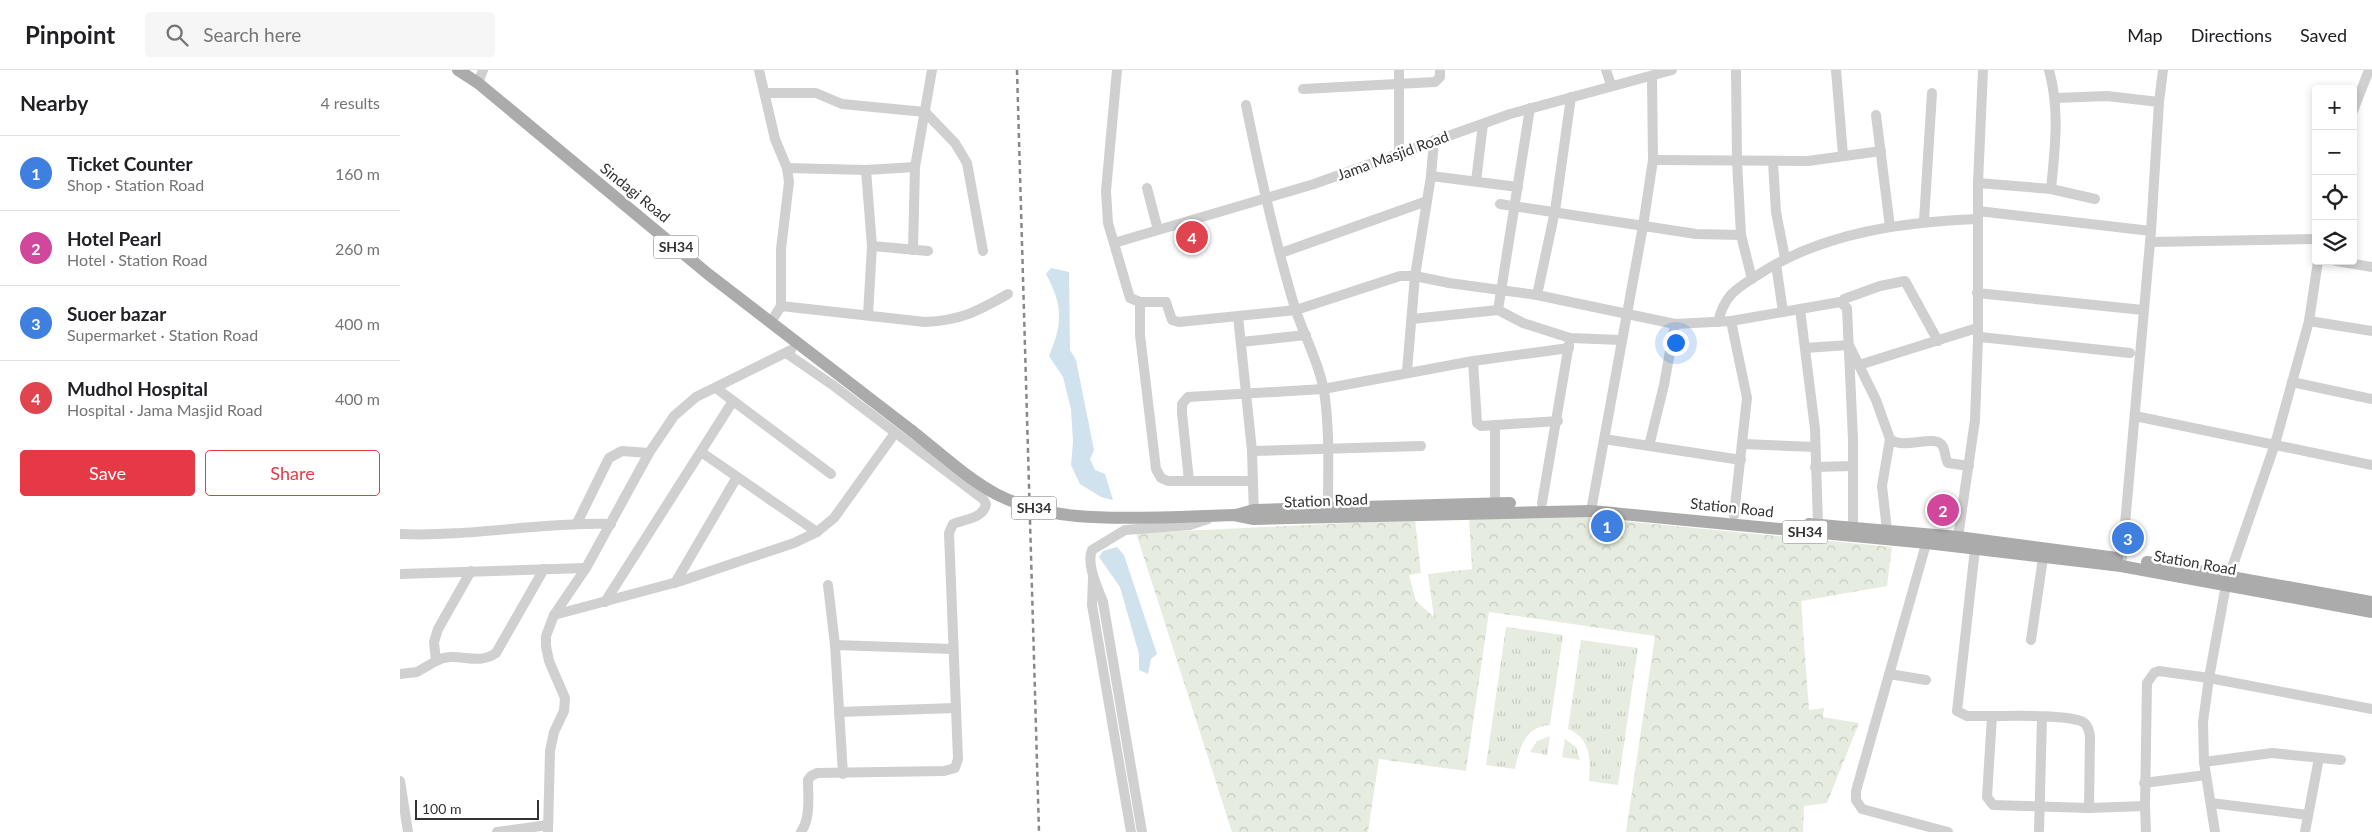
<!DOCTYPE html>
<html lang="en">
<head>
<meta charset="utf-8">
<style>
  :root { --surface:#fff; --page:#f6f6f6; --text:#202124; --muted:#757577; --line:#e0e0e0; --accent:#e63946 }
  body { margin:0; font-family:Lato,sans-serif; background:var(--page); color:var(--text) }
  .controls { position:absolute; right:15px; top:15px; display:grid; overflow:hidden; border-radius:5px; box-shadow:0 2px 8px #0003 }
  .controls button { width:45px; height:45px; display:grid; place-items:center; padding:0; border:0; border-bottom:1px solid var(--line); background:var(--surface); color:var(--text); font:25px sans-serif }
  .scale { position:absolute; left:15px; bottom:12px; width:124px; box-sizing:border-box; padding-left:5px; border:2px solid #333; border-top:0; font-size:14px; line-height:18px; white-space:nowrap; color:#333; -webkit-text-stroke:4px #fff; paint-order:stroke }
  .you { position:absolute; left:1275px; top:272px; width:18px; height:18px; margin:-12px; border:4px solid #fff; border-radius:50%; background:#1a73e8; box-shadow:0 0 0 8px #1a73e833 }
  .badge { display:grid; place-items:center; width:32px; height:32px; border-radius:50%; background:var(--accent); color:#fff; font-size:16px; font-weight:700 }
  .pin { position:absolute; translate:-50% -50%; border:2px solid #fff; box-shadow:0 1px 5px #0006 }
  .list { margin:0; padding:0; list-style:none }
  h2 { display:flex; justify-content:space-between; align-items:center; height:65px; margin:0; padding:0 20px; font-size:21px }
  h2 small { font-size:16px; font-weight:400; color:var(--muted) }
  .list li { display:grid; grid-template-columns:32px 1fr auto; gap:15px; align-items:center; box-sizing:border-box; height:75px; padding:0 20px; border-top:1px solid var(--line) }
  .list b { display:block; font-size:19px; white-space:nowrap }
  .list p { margin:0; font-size:16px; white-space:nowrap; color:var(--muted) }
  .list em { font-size:16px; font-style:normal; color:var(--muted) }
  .actions { display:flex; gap:10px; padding:15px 20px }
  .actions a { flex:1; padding:11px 0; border:1px solid var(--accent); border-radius:5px; text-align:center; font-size:18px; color:var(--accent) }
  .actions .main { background:var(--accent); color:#fff }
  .icon { flex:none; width:28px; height:28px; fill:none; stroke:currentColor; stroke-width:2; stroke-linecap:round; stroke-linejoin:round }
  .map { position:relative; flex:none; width:1972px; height:762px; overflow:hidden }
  header { display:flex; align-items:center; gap:30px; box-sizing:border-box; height:70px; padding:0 25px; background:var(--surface); border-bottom:1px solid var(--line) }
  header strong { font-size:24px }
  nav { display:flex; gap:28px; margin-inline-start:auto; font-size:18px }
  .search { width:350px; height:45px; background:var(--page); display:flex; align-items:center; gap:12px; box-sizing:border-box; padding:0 18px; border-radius:5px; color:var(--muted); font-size:19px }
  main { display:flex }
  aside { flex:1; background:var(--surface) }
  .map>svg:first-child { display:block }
  .grass { fill:url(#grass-tufts) }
  .forest { fill:url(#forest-crowns) }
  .water { fill:#cfe2ee }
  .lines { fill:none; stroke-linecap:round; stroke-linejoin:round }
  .minor { stroke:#d0d0d0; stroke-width:10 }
  .major { stroke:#ababab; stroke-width:12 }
  .rail { stroke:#888; stroke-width:2.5; stroke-dasharray:5 4; stroke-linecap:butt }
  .major-bridge { stroke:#ababab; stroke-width:12 }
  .labels { text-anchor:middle; stroke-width:5; stroke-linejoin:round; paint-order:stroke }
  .shield { fill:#fff; stroke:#707070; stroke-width:1 }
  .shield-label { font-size:14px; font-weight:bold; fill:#333 }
  .street-label { font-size:15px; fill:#333; stroke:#fff }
</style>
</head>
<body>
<header>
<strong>Pinpoint</strong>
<div class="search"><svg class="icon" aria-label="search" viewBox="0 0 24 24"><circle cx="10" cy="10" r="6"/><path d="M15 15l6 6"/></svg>Search here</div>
<nav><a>Map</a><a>Directions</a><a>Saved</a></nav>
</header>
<main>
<aside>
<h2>Nearby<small>4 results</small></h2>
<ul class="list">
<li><span class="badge" style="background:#3f7fe0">1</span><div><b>Ticket Counter</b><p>Shop · Station Road</p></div><em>160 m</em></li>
<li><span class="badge" style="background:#d1479c">2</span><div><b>Hotel Pearl</b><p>Hotel · Station Road</p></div><em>260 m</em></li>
<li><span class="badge" style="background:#3f7fe0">3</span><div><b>Suoer bazar</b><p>Supermarket · Station Road</p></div><em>400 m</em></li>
<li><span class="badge" style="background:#e0444e">4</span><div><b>Mudhol Hospital</b><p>Hospital · Jama Masjid Road</p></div><em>400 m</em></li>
</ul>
<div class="actions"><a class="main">Save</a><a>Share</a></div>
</aside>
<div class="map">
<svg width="1972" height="762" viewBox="0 0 1972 762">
  <defs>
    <pattern id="grass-tufts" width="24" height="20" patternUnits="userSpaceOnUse" patternTransform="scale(1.25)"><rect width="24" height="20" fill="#e6ecdf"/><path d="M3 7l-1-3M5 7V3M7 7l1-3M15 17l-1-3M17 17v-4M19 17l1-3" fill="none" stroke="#c6cbc0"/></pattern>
    <pattern id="forest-crowns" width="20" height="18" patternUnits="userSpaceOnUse" patternTransform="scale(1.25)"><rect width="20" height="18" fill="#e6ecdf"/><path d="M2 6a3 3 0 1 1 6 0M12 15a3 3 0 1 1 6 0" fill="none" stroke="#c6cbc0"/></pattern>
  </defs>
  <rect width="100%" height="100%" fill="#fff"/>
  <g class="grass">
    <path d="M 1106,557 L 1163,565 L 1150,655 C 1125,656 1119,679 1115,699 L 1086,695 Z"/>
    <path d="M 1181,570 L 1238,578 L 1218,715 L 1189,711 C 1191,691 1191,668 1168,659 Z"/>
    <path d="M 1150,666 L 1147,685 L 1130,682 L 1137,671 Z"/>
    <path d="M 1165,669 L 1176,677 L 1180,690 L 1162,687 Z"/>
  </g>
  <path class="forest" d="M 1181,447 L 1492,477 L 1487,516 L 1401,531 L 1409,640 L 1424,638 L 1423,647 L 1459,653 L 1427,733 L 1404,736 L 1403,762 L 1226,762 L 1255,566 L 1089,542 L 1066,701 L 979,689 L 968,762 L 832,762 L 736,463 L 1015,450 L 1021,503 L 1009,505 L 1016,531 L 1034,547 L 1028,504 L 1072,499 L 1069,448 Z"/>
  <g class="water">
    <path d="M 651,198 L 669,202 L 670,280 L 676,290 L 694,380 L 690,389 L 695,400 L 705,404 L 713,430 L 701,427 L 680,414 L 671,395 L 673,372 L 671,339 L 663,307 L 649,286 C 663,253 663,236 646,204 Z"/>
    <path d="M 717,477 L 724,485 L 757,584 L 751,589 L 748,604 L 739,600 L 739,584 L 720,517 L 699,487 L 703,481 Z"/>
  </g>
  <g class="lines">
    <g class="minor">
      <path d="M 359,0 L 375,69 L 387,98 L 389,112 L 381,179 L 381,236 L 371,252"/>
      <path d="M 717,0 L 706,121 L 708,153 L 730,228 L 740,232 L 766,232 L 772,250 L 779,252 L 896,240 L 1000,206 L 1015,206 L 1049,213 L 1137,225 L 1275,254 L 1331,251 L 1440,232 L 1447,238 L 1453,369 L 1453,457"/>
      <path d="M 999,0 L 999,84"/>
      <path d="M 1206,0 L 1211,15"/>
      <path d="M 1336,0 L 1337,91 L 1341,165 L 1352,209"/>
      <path d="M 1436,0 L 1443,85"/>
      <path d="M 1649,0 C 1660,40 1655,78 1651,119"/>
      <path d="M 78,13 L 83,0"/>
      <path d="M 903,19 L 1035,12 L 1040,7 L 1040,0"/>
      <path d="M 366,23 L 416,23 L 442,34 L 525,42 L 555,73 L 567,93 L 583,181"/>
      <path d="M 1656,28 L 1707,26 L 1759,32"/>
      <path d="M 846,35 C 860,104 875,172 895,238 C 904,266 919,292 924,321 C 930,360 928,399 928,438"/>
      <path d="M 1953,41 L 1969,0"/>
      <path d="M 1476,45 L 1490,157"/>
      <path d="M 1253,90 L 1408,91 L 1481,81"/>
      <path d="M 1373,92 L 1376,142 L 1385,188"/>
      <path d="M 387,98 L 466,100 L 515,97"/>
      <path d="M 466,100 L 472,176 L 468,245"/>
      <path d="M 1031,106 L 1118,117"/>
      <path d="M 1076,111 L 1083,54"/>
      <path d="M 1578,113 L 1651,119 L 1695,129"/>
      <path d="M 747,118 L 758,160"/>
      <path d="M 1100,134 L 1296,164 L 1341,165"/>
      <path d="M 1578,141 L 1751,161"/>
      <path d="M 1524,151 L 1532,23"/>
      <path d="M 1750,172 L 1916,169"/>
      <path d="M 714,173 L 914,114 L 1110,44 L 1272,0"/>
      <path d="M 472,176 L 528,181"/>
      <path d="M 513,180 L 515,97 L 532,0"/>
      <path d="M 881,183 L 1027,131"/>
      <path d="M 1936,191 L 1972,197"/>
      <path d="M 1376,194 L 1383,242"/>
      <path d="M 1577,223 L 1743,240"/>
      <path d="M 1137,225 L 1155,141 L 1171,27"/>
      <path d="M 1444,229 L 1480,216 L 1505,211 L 1538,271"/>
      <path d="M 740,232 L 740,265 L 756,399 L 761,408 L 768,411 L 853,411"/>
      <path d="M 381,236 L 525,252 C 562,250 576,242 608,224"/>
      <path d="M 1400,239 L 1415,359 L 1418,455"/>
      <path d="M 1098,240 L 1130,38"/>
      <path d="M 838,246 L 852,381 L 854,446"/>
      <path d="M 1012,249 L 1098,240 L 1123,253 L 1170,268 L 1222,270"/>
      <path d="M 1331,251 L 1347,328 L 1334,445"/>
      <path d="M 1909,251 L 1972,261"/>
      <path d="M 1318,252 C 1325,223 1338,218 1361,203 C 1425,162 1504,152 1578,149"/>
      <path d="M 1578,269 L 1580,267 L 1730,283"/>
      <path d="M 841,272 L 906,265"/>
      <path d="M 1405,278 L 1449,275 L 1476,330 L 1490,369 C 1502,380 1533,365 1541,374 C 1546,378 1544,387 1548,393 L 1569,396"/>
      <path d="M 386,283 L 434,316 L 583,429 L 586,434 C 583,449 565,449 553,454 L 549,463 L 558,689 L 555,698 L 544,701 L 417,703 L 411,706 L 408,710 C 408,728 411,747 401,762"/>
      <path d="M 1073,291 L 1077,353 L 1081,356 L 1158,351"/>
      <path d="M 1459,295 L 1577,258"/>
      <path d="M 1007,301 L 1015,206 L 1031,106 L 1034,70"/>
      <path d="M 1892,312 L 1972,329"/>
      <path d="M 316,318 L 431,404"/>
      <path d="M 1735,346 L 1972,395"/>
      <path d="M 1095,355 L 1095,433"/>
      <path d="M 1204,369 L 1341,390"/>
      <path d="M 1343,374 L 1414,377"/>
      <path d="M 1249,376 L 1264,315 L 1275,254"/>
      <path d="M 852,381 L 1021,376"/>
      <path d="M 301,382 L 417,462"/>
      <path d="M 1415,397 L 1453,396"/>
      <path d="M 789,411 L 782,343 L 782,334 L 788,327 L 923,319 L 1073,291 L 1169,278"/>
      <path d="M 1142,433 L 1169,274"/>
      <path d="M 1191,441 L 1243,156 L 1253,90 L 1252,7"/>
      <path d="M 177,453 L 209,388 L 222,381 L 249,383"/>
      <path d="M 1487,460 L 1482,416 L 1490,369"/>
      <path d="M 0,464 C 71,467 140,452 211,454"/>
      <path d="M 1528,467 L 1456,721 L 1456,730 L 1462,739 L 1548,762"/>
      <path d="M 1558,467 L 1575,350 L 1578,269 L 1578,113 L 1583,0"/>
      <path d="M 1575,479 L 1557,641 L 1567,646 L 1592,646"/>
      <path d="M 1722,488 L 1751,161 L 1759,32 L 1763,0"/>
      <path d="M 0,504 L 186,498"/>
      <path d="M 693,508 L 692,535 L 731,762"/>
      <path d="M 275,513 L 337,407"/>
      <path d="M 428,515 L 435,575 L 443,704"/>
      <path d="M 205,532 L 333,331"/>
      <path d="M 154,545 L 281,511 L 394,473 L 417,462 L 434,448 L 495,363"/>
      <path d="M 1631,570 L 1643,488"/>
      <path d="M 435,575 L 552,579"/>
      <path d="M 36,591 C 57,580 76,597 96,583 L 144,499"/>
      <path d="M 0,604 L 17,602 L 36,591 L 34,572 L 38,559 L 71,501"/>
      <path d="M 1489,604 L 1526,610"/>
      <path d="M 439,642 L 555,638"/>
      <path d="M 1804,692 L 1872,683 L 1941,690"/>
      <path d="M 0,711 L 8,762"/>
      <path d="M 1744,713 L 1806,705"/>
      <path d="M 1811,733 L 1908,745"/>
      <path d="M 1745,736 L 1746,762"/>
      <path d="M 1689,738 L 1690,666 C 1689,661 1688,655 1683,652 C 1667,644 1612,646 1592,646 L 1587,727 L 1593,735 L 1689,738 L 1745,736 L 1747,613 L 1754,603 L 1759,601 L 1809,608 L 1972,639"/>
      <path d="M 97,762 L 148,755"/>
      <path d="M 148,762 L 150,681 L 154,662 L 164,641 L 165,628 L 149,591 L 146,576 L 146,566 L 154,545 L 186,498 L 249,383 L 274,346 L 296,327 L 391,280"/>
      <path d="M 742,762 L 703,532 C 698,518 686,495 692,480 L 725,460 L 790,455 L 808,449"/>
      <path d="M 1639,762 L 1642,647"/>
      <path d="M 1815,762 L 1804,692 L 1803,652 L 1809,608 L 1826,515 L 1875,374 L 1909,251 L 1918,191"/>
      <path d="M 1905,762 L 1919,688"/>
    </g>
    <g class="major">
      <path d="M 58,0 L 78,13 L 308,204 L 512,361"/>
      <path d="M 836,445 L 854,440 L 1110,433"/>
      <path d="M 779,447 L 834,445 L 854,449 L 1191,441 L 1527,473 L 1721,496 L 1972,542"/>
      <path d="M 1409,454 L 1558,467 L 1717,488"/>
      <path d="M 1747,492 L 1972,532"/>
    </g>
    <path class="rail" d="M 617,0 L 639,762"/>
    <path class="major-bridge" d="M 512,361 C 539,382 567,409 598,425 C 654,453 719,448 779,447"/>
  </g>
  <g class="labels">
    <g class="shield">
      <rect x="253.5" y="165.5" width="45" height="23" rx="4"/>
      <rect x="611.5" y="426.5" width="45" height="23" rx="4"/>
      <rect x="1382.5" y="450.5" width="45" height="23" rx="4"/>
    </g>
    <g class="shield-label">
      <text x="276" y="182">SH34</text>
      <text x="634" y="443">SH34</text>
      <text x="1405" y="467">SH34</text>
    </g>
    <g class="street-label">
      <text transform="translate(993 86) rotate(-20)" y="5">Jama Masjid Road</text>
      <text transform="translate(235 123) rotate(39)" y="5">Sindagi Road</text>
      <text transform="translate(926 431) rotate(-2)" y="5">Station Road</text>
      <text transform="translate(1332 438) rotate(6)" y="5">Station Road</text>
      <text transform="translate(1795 493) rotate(10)" y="5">Station Road</text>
    </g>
  </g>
</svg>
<div class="controls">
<button>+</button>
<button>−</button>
<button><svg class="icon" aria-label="locate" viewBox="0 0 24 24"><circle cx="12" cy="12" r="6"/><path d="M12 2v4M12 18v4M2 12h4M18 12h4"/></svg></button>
<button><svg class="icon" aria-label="layers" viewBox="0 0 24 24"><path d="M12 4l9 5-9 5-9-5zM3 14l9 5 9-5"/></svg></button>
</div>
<div class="scale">100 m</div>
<div class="you"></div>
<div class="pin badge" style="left:1207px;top:456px;background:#3f7fe0">1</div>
<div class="pin badge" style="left:1543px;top:440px;background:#d1479c">2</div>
<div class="pin badge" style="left:1728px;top:468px;background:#3f7fe0">3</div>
<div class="pin badge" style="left:792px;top:167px;background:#e0444e">4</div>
</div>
</main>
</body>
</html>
